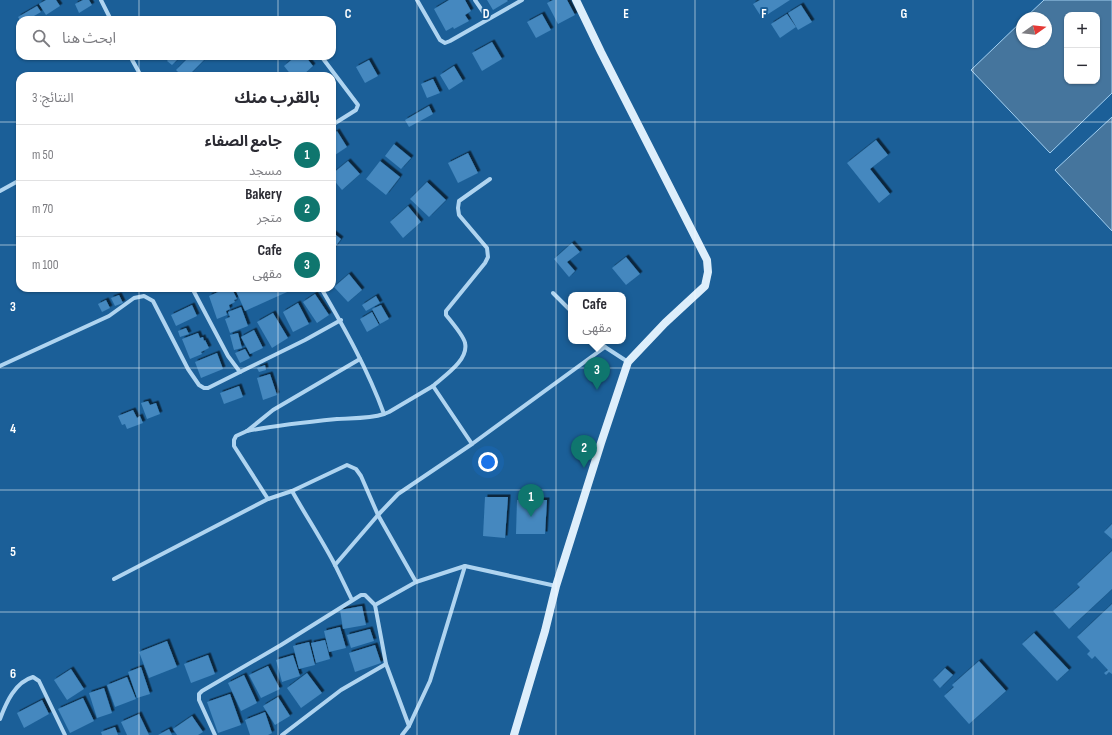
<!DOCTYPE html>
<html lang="ar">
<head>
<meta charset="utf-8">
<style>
  :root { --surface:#fff; --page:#f2f2f3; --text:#2b2b33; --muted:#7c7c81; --line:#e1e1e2; --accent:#0f766e }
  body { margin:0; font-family:"Sofia Sans Condensed","Noto Sans Arabic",sans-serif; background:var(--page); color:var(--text); direction:rtl }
  .controls { position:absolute; right:12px; top:12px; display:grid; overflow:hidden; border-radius:8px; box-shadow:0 1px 3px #0004 }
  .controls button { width:36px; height:36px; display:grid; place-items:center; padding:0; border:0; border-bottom:1px solid var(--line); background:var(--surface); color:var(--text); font:20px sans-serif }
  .compass { position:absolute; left:1016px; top:12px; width:36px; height:36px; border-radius:50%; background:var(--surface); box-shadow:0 1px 3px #0004; rotate:75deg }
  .you { position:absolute; left:488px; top:462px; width:14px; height:14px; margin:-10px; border:3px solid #fff; border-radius:50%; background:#1a73e8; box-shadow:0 0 0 6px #1a73e833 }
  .badge { display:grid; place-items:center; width:26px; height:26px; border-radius:50%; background:var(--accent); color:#fff; font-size:13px; font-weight:700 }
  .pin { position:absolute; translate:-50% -33px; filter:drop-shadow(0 1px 2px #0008) }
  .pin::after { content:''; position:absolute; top:21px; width:14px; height:12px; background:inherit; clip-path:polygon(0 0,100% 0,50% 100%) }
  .popup { position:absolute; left:568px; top:292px; width:58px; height:52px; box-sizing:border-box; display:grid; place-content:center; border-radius:8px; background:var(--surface); filter:drop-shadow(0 1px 3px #0005); font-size:13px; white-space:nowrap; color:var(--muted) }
  .popup b { font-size:15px; color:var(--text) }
  .popup::after { content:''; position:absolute; left:50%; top:100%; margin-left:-8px; border:8px solid transparent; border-top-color:var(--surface) }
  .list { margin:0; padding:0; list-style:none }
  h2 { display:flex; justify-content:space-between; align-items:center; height:52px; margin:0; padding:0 16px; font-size:17px }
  h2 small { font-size:13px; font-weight:400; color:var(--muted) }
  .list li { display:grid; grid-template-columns:26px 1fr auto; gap:12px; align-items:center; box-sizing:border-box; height:56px; padding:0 16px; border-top:1px solid var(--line) }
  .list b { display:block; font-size:15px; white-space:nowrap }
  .list p { margin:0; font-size:13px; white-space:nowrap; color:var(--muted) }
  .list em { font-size:13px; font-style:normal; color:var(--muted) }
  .icon { flex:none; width:22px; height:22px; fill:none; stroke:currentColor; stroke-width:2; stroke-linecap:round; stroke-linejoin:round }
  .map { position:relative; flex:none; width:1112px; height:735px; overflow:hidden; direction:ltr }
  .search { position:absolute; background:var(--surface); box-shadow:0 1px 3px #0004; left:16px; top:16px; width:320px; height:44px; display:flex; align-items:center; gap:10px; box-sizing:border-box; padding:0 14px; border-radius:12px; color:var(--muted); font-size:15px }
  .panel { position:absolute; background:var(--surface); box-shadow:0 1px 3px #0004; left:16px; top:72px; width:320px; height:220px; border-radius:12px; direction:rtl }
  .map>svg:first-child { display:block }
  .water { fill:#45759d; stroke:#a2d0f2; fill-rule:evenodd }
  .building { fill:#4488bf; filter:url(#shadow) }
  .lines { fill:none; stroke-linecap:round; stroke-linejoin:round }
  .street { stroke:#afd4f0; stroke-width:4 }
  .secondary { stroke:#ddeefb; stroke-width:8 }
  .grid { fill:none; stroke:#fff; stroke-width:1; stroke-opacity:0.55 }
  .grid-label { font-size:13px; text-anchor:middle; font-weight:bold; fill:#fff; stroke:#1b5f98; stroke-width:4; stroke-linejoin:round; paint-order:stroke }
</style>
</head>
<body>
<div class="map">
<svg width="1112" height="735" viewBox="0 0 1112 735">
  <defs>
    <filter id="shadow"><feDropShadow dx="2.5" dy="-2.5" stdDeviation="0" flood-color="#0009"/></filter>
  </defs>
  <rect width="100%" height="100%" fill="#1b5f98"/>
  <g class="water">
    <path d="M 1044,0 L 1112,0 L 1112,93 L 1050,153 L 971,70 L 1022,21 L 1022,42 L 1046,42 L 1046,18 L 1025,18 ZM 1067,15 L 1097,15 L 1097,81 L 1067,81 Z"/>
    <path d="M 1112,117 L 1112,231 L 1055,170 Z"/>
  </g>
  <g class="building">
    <path d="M 46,0 L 56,0 L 60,6 L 46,15 L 39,4 Z"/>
    <path d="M 83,0 L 89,0 L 92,5 L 79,13 L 75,4 Z"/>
    <path d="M 449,0 L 465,0 L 471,11 L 465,15 L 469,21 L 454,29 L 453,27 L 446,31 L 434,9 Z"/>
    <path d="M 487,0 L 507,0 L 508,1 L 493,10 Z"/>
    <path d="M 553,0 L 567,0 L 575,15 L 558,24 L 547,3 Z"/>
    <path d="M 760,0 L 790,0 L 762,18 L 753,4 Z"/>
    <path d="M 801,5 L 812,22 L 798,30 L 788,13 Z"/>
    <path d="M 37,6 L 41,12 L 27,20 L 20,20 L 18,17 Z"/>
    <path d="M 542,14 L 551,30 L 536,38 L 527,22 Z"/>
    <path d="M 787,14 L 796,27 L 780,38 L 771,24 Z"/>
    <path d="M 492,42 L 502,59 L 482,71 L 472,53 Z"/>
    <path d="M 171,56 L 181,56 L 172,65 L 167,61 Z"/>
    <path d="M 190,56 L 200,56 L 204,60 L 188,76 L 182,76 L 176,70 Z"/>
    <path d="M 296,56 L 305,56 L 313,66 L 302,76 L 292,76 L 284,66 Z"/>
    <path d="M 369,60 L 378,76 L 365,83 L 356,67 Z"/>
    <path d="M 454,66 L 463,81 L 449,90 L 440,75 Z"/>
    <path d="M 433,79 L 440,93 L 427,98 L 421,84 Z"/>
    <path d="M 429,106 L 433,114 L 409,127 L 405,120 Z"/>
    <path d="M 337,131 L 347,147 L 332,157 L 332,135 Z"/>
    <path d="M 876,140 L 888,155 L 870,169 L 890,194 L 879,203 L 847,163 Z"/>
    <path d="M 394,144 L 411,158 L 401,169 L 385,156 Z"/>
    <path d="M 468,153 L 478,173 L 458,183 L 448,163 Z"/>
    <path d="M 348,161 L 360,174 L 342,190 L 332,178 L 332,174 Z"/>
    <path d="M 380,161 L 400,177 L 386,195 L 366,179 Z"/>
    <path d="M 427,182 L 446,200 L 429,217 L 410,199 Z"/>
    <path d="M 408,206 L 421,222 L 403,238 L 390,222 Z"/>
    <path d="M 332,232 L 341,239 L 332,251 Z"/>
    <path d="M 572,243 L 580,252 L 567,262 L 575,271 L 569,277 L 554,259 Z"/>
    <path d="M 626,257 L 640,274 L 626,285 L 612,268 Z"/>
    <path d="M 349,274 L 362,290 L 348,302 L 334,287 Z"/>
    <path d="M 243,288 L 296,288 L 245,311 L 236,291 Z"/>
    <path d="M 225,289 L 226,292 L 232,289 L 237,299 L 234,300 L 235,302 L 229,305 L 230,309 L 226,311 L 227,315 L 217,319 L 209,296 Z"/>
    <path d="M 315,294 L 329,315 L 317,323 L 303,302 Z"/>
    <path d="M 119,295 L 123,303 L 115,306 L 111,298 Z"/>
    <path d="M 376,296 L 380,303 L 366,311 L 362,305 Z"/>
    <path d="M 106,300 L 110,308 L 102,312 L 98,304 Z"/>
    <path d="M 298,303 L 309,324 L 293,332 L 283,312 Z"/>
    <path d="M 192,305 L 197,316 L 176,326 L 171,315 Z"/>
    <path d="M 381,305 L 389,319 L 380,324 L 372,309 Z"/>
    <path d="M 241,307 L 248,326 L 230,333 L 225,319 L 230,317 L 228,312 Z"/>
    <path d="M 372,312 L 379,325 L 367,332 L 360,319 Z"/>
    <path d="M 273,313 L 288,338 L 272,348 L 257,322 Z"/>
    <path d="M 186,328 L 189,334 L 180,337 L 178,331 Z"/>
    <path d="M 254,330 L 263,348 L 250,354 L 241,337 Z"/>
    <path d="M 198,333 L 200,338 L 203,337 L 204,341 L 205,340 L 209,348 L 201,352 L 202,354 L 190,359 L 182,339 Z"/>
    <path d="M 238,333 L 242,348 L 234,350 L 230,335 Z"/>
    <path d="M 245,349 L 250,358 L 240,363 L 235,353 Z"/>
    <path d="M 217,353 L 223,369 L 201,378 L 195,362 Z"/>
    <path d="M 265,365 L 266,370 L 259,372 L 257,368 Z"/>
    <path d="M 270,374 L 277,395 L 263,400 L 257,378 Z"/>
    <path d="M 239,386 L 243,397 L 224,404 L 220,393 Z"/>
    <path d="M 148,401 L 150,405 L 156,403 L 160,414 L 147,419 L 141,403 Z"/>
    <path d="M 133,410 L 137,418 L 140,416 L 143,423 L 127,429 L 125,424 L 122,425 L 118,416 Z"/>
    <path d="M 485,497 L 508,497 L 505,538 L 483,536 Z"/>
    <path d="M 517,500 L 547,500 L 545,534 L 516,534 Z"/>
    <path d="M 1112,524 L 1112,539 L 1104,532 Z"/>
    <path d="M 1112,551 L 1112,589 L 1069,629 L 1053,611 L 1080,587 L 1077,584 Z"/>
    <path d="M 1112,604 L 1112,674 L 1109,672 L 1106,675 L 1104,673 L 1108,670 L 1095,656 L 1092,659 L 1087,654 L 1090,651 L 1077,637 Z"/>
    <path d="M 362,606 L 366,625 L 343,629 L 340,610 Z"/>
    <path d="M 340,627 L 346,648 L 329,652 L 324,631 Z"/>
    <path d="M 370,629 L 374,641 L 351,648 L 347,635 Z"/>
    <path d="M 1034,633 L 1069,670 L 1057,681 L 1022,644 Z"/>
    <path d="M 325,640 L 330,659 L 316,663 L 311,643 Z"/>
    <path d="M 167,641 L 177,667 L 149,678 L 139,652 Z"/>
    <path d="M 309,642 L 315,665 L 299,669 L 293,646 Z"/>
    <path d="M 375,645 L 381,663 L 355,672 L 349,653 Z"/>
    <path d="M 208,655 L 215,674 L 191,683 L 184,664 Z"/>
    <path d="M 293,655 L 300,676 L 282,682 L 276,660 Z"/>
    <path d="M 979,661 L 1006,691 L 969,724 L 944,696 L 954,687 L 952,685 Z"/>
    <path d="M 268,666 L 280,689 L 261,698 L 249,675 Z"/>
    <path d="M 141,667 L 150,694 L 137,698 L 128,672 Z"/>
    <path d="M 945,668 L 953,675 L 940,688 L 933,680 Z"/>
    <path d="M 71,669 L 84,689 L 67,700 L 54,680 Z"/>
    <path d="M 307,673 L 322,693 L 301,708 L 287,688 Z"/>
    <path d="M 244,675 L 257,703 L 241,711 L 228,683 Z"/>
    <path d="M 127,677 L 136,699 L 115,707 L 107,685 Z"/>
    <path d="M 104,688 L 112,713 L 97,718 L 89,693 Z"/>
    <path d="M 230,694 L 241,725 L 218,733 L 207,702 Z"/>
    <path d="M 278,697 L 290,716 L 275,725 L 263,706 Z"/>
    <path d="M 83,698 L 94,721 L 70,733 L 58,709 Z"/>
    <path d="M 42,700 L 49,714 L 24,728 L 17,713 Z"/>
    <path d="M 265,712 L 272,733 L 268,735 L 250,735 L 245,720 Z"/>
    <path d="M 139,714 L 149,735 L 127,735 L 121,722 Z"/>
    <path d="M 192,716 L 203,732 L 198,735 L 177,735 L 173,729 Z"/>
    <path d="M 115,727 L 118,735 L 102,735 L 101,732 Z"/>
    <path d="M 169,729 L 172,735 L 158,735 Z"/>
  </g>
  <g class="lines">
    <g class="street">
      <path d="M 101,0 L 111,20"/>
      <path d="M 417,0 L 440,40 L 445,43 L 450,41 L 522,0"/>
      <path d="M 475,0 L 488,19"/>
      <path d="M 130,56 L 141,76"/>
      <path d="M 321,56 L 358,105 L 356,110 L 332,125"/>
      <path d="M 0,191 L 20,180"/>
      <path d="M 192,288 L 228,356 L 240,372 L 305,340 L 341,320"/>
      <path d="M 553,293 L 571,311"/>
      <path d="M 600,341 L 605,347"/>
      <path d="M 0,366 L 109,316 L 134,298 L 144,296 L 153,301 L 188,369 L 199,385 L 204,388 L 208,388 L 240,372"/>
      <path d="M 433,386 C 444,376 469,360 465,343 C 464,337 451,321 446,315 L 446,311 L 485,263 L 488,257 L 487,248 L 459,215 L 458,208 L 459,201 L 490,179"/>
      <path d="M 384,414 L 389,412 L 433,386 L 472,444"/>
      <path d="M 247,431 C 277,425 307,422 337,419 C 353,418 369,419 384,414 C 368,370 345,329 321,288"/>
      <path d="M 292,491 C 306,516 322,540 335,565 L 378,515 L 398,494 L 472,444 L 605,347 L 628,362"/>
      <path d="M 268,499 L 234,446 L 234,440 L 236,436 L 247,431 L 273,410 L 360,359"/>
      <path d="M 335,565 L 352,600"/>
      <path d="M 114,579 L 268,499 L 292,491 L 347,465 L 356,469 L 361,476 L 378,515 L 416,582"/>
      <path d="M 375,605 L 386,664 L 409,726 L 402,735"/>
      <path d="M 0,719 C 6,703 15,682 33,677 L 39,681 L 65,735"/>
      <path d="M 409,726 L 430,681 L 465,566"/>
      <path d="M 215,735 L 199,700 L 199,694 L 202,691 L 281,645 L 361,595 L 365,595 L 375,605 L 416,582 L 465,566 L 556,586"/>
      <path d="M 282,735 L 341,690 L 386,664"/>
    </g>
    <path class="secondary" d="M 514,735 L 545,631 L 556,586 L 601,443 L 628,362 L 665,323 L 705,286 L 708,272 L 707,260 L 601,52 L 576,0"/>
  </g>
  <path class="grid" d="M 139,0 L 139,20M 278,0 L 278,20M 417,0 L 417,735M 556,0 L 556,735M 695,0 L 695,735M 834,0 L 834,735M 973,0 L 973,735M 139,56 L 139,76M 278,56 L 278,76M 0,122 L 20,122M 332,122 L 1112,122M 0,245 L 20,245M 332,245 L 1112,245M 139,288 L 139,735M 278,288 L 278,735M 0,368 L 1112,368M 0,490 L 1112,490M 0,612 L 1112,612"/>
  <g class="grid-label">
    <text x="348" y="18">C</text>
    <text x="486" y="18">D</text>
    <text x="626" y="18">E</text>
    <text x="764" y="18">F</text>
    <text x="904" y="18">G</text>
    <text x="13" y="311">3</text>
    <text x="13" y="433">4</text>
    <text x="13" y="556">5</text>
    <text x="13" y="678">6</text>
  </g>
</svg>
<div class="controls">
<button>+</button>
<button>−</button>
</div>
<svg class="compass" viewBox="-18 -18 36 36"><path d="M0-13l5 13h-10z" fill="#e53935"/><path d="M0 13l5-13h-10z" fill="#7c7c81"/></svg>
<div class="you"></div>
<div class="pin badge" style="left:531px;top:517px">1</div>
<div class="pin badge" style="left:584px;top:468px">2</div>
<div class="pin badge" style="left:597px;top:390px">3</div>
<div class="popup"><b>Cafe</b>مقهى</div>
<div class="search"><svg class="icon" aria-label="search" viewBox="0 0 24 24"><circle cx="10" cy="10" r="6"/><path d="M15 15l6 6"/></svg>ابحث هنا</div>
<section class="panel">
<h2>بالقرب منك<small>النتائج: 3</small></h2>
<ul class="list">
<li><span class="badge">1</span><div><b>جامع الصفاء</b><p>مسجد</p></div><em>50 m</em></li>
<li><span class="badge">2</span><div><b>Bakery</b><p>متجر</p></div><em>70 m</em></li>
<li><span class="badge">3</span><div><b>Cafe</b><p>مقهى</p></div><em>100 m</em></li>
</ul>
</section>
</div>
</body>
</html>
